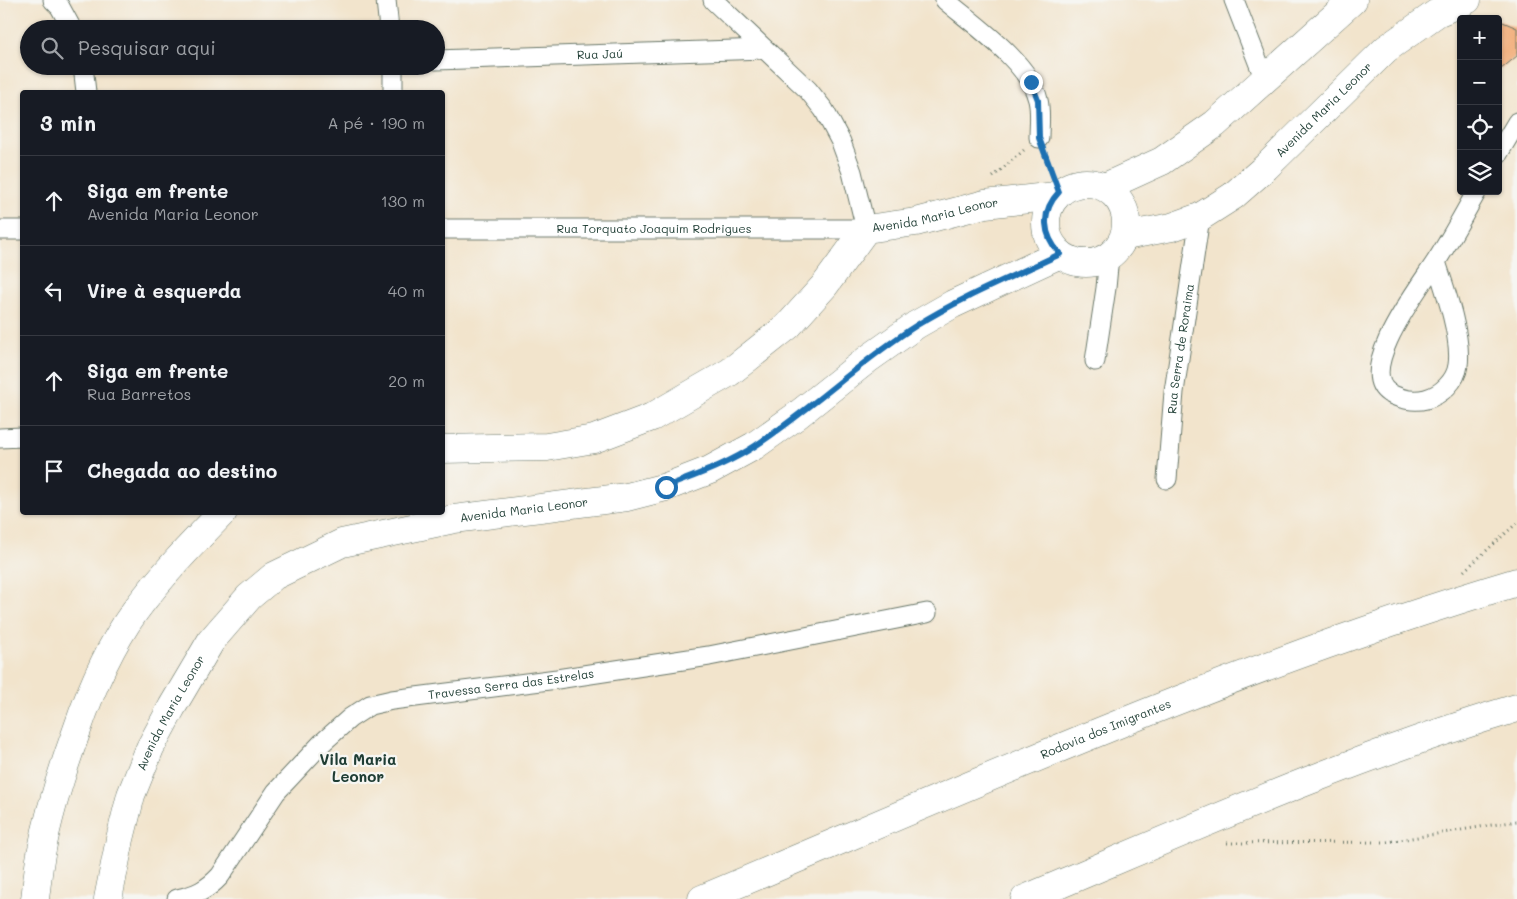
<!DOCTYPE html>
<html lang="pt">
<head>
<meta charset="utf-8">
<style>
  :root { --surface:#171b24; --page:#242831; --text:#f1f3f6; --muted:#9ea1a6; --line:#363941 }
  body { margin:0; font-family:Mali,sans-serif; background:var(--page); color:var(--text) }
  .controls { position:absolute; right:15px; top:15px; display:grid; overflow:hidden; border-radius:5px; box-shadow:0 1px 4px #0004 }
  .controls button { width:45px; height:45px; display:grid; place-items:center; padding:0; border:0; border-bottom:1px solid var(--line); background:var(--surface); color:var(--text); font:25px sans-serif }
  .stop { position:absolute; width:15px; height:15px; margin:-11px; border:4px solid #1f6fb2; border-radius:50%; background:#fff }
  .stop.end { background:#1f6fb2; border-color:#fff; box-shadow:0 1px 5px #0008 }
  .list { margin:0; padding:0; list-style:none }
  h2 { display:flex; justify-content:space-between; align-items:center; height:65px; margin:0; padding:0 20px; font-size:21px }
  h2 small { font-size:16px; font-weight:400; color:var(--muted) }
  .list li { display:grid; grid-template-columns:32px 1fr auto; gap:15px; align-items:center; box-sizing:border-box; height:90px; padding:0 20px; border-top:1px solid var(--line) }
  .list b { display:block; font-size:19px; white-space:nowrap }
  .list p { margin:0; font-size:16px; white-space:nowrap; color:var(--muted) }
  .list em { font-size:16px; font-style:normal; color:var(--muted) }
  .icon { flex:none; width:28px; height:28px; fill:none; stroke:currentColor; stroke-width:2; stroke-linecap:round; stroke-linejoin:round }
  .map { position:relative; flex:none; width:1517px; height:899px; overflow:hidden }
  .search { position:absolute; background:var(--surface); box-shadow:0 1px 4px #0004; left:20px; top:20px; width:425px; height:55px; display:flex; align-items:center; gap:12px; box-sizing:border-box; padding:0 18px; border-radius:28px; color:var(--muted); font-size:19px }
  .panel { position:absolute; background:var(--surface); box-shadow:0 1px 4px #0004; left:20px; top:90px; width:425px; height:425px; border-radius:5px }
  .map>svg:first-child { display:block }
  .building { fill:#f2ad79 }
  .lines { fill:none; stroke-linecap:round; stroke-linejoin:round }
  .street-casing { stroke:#697769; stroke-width:21 }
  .secondary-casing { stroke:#697769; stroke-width:29 }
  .highway-casing { stroke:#697769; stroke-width:29 }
  .path { stroke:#697769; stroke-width:3; stroke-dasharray:1 4; stroke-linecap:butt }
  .street { stroke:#fff; stroke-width:19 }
  .secondary { stroke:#fff; stroke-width:28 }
  .highway { stroke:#fff; stroke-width:28 }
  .route { stroke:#1f6fb2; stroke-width:6 }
  .labels { text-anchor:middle; stroke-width:4.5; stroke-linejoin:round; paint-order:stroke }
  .street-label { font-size:12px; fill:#1f3d34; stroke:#f6f6f2 }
  .quarter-label { font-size:15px; font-weight:bold; fill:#1f3d34; stroke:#f6f6f2 }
</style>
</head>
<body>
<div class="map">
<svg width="1517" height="899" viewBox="0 0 1517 899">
  <rect width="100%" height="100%" fill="#f6f6f2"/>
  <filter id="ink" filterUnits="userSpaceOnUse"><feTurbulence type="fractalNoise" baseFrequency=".02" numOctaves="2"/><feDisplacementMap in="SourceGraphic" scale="10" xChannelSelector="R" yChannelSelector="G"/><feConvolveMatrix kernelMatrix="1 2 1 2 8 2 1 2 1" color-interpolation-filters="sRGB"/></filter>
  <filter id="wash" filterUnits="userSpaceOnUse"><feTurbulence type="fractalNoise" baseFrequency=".0096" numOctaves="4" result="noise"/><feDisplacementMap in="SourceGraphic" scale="20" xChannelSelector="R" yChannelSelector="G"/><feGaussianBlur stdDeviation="1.12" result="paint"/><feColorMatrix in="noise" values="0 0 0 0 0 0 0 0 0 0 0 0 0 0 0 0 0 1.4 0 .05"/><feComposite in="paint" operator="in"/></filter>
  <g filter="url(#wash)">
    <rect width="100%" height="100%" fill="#f2e4cc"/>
    <g id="blocks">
      <path class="building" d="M 1498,20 L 1517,28 L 1517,56 L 1501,69 L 1498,67 Z"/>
    </g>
  </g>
  <g filter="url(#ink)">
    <use href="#blocks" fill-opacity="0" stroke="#697769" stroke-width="1"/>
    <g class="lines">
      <g class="street-casing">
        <g id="street">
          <path d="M 53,0 L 60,7 L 72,29"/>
          <path d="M 386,0 L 389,29"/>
          <path d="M 945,0 C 973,24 1030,63 1038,100 C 1041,112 1039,126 1039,138"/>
          <path d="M 1234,0 L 1265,80"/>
          <path id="s1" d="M 436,60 L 764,49"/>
          <path d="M 83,66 L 86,92"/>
          <path d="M 393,92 L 393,66"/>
          <path d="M 1498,154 L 1517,122"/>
          <path id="s2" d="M 442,229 L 866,229 L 852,172 L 841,142 L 824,110 L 808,90 L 713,0"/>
          <path d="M 0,230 L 22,230"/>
          <path d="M 1436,262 C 1445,289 1462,338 1458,365 C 1456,381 1441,395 1426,399 C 1414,402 1400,399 1389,393 C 1354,370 1423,283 1437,260 C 1451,238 1464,214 1477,191"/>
          <path d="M 1095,361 L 1106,288 L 1109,256"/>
          <path d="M 0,438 L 22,437"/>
          <path id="s3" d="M 1167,479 L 1174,392 L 1200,217"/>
          <path id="s4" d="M 177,899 C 196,895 207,890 220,876 L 276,792 L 322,743 L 350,718 L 370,705 L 392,700 L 557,679 L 709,656 L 927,613"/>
        </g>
      </g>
      <g class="secondary-casing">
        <g id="secondary">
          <circle cx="1086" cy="223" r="40"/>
          <path d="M 1105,187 L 1162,161 L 1215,124 L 1353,0"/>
          <path id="s5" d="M 1125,236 L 1172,227 L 1200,217 L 1233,196 L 1266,167 L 1386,49 L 1437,13 L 1467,0"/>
          <path id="s6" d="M 442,449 L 547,447 L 594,439 L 652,417 L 730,372 L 788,326 L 825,285 L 866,229 L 916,222 L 985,204 L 1056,196"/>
          <path d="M 35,899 C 37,884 38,869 41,854 C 49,812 62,771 77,730 C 91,689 109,647 135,611 C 161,576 192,544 223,512"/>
          <path id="s7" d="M 108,899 L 120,839 L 131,795 L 150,748 L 172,707 L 211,641 L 249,597 L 274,576 L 342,543 L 454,519 L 627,497 L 666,487 L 710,470 L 754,446 L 795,417 L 868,359 L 916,325 L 953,304 L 1060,254"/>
        </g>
      </g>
      <g class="highway-casing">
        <g id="highway">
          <path id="s8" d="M 702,899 C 971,786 1237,665 1517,582"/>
          <path d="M 1025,899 C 1187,831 1348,758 1517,708"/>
        </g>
      </g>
      <g class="path">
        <path d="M 1046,156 L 1052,172"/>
        <path d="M 993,177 L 1024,150"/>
        <path d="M 1464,571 L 1517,523"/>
        <path d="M 1227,843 L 1387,842 L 1517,821"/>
      </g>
      <use href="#street" class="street"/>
      <use href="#secondary" class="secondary"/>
      <use href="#highway" class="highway"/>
    </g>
  </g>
  <g class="lines" filter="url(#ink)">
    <path class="route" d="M 666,487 C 696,475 728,464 755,446 C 812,409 860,361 917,325 C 962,297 1012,277 1060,254 C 1043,235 1040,212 1059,192 L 1039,138 L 1038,100 L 1031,82"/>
  </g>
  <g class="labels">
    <g class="street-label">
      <text dy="4" stroke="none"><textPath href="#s1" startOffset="164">Rua Jaú</textPath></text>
      <text dy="4" stroke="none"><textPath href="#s5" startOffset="242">Avenida Maria Leonor</textPath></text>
      <text dy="4" stroke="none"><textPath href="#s6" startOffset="574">Avenida Maria Leonor</textPath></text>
      <text dy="4" stroke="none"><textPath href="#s2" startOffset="212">Rua Torquato Joaquim Rodrigues</textPath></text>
      <text dy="4" stroke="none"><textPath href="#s3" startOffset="131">Rua Serra de Roraima</textPath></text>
      <text dy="4" stroke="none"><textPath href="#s7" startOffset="632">Avenida Maria Leonor</textPath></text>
      <text dy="4" stroke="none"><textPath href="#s4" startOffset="422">Travessa Serra das Estrelas</textPath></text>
      <text dy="4" stroke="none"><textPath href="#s7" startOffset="198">Avenida Maria Leonor</textPath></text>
      <text dy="4" stroke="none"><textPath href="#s8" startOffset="438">Rodovia dos Imigrantes</textPath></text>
    </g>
    <g class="quarter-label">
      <text x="358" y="765">Vila Maria<tspan x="358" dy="17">Leonor</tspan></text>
    </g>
  </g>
</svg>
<div class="controls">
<button>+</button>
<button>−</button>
<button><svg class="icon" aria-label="locate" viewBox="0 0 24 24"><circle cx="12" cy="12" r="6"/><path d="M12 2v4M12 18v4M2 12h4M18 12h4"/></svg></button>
<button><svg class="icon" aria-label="layers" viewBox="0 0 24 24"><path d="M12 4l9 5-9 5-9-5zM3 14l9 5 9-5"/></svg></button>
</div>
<div class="stop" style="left:666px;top:487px"></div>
<div class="stop end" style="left:1031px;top:82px"></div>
<div class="search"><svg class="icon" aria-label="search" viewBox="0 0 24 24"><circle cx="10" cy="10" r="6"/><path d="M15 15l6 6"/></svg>Pesquisar aqui</div>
<section class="panel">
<h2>3 min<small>A pé · 190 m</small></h2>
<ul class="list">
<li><svg class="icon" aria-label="ahead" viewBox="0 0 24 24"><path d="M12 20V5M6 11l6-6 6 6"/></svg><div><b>Siga em frente</b><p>Avenida Maria Leonor</p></div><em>130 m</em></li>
<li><svg class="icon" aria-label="left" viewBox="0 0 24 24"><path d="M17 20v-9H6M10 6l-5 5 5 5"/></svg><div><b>Vire à esquerda</b></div><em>40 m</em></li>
<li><svg class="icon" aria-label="ahead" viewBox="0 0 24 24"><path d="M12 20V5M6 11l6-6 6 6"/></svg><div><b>Siga em frente</b><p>Rua Barretos</p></div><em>20 m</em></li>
<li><svg class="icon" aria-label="arrive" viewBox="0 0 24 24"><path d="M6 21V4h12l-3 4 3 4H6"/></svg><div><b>Chegada ao destino</b></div></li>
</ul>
</section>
</div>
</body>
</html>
